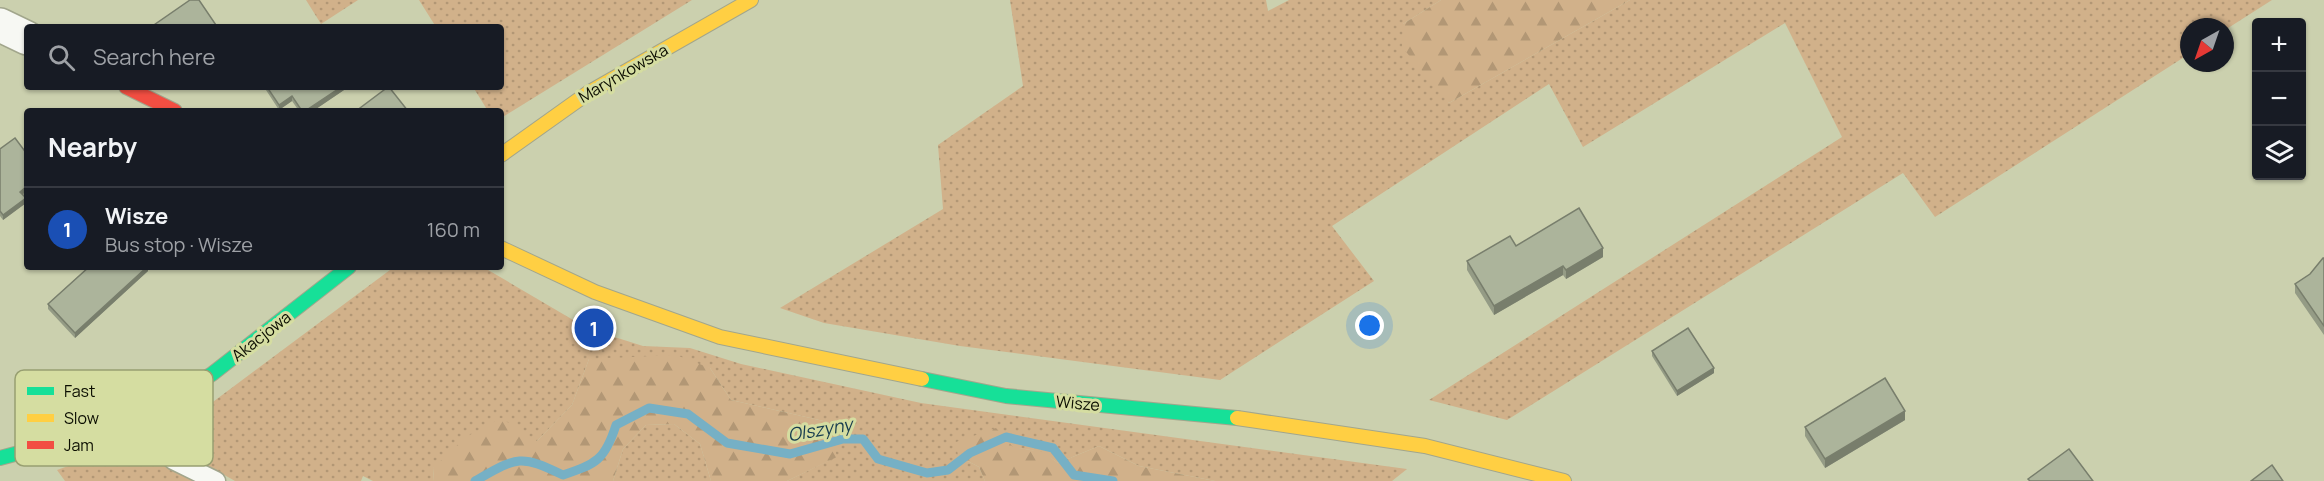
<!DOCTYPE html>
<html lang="en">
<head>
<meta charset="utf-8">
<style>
  :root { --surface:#171b24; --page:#242831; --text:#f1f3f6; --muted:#9ea1a6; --line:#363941; --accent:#b45309 }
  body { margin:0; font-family:Manrope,sans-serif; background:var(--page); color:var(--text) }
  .controls { position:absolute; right:18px; top:18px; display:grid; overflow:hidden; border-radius:6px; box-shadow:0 2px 4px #0004 }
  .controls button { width:54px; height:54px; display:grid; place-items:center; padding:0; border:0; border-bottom:2px solid var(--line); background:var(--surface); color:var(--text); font:30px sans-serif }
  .compass { position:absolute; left:2180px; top:18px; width:54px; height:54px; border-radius:50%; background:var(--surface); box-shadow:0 2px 4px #0004; rotate:220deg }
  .you { position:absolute; left:1370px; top:326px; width:21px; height:21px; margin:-15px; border:4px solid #fff; border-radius:50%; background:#1a73e8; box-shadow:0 0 0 9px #1a73e833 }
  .badge { display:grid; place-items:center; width:39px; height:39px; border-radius:50%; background:var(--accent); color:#fff; font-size:20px; font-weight:700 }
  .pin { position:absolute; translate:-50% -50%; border:3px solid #fff; box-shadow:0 2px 6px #0006 }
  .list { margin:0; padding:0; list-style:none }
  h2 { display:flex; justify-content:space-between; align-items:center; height:78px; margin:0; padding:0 24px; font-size:26px }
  h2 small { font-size:20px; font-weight:400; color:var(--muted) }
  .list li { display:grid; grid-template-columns:39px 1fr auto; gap:18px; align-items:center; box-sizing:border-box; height:84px; padding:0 24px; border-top:2px solid var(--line) }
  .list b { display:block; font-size:22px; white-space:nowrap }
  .list p { margin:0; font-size:20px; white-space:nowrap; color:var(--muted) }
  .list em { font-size:20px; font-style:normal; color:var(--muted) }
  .icon { flex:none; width:33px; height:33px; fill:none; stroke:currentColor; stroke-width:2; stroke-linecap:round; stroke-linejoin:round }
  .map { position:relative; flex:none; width:2324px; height:481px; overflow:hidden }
  .search { position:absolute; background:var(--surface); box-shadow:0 2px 4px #0004; left:24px; top:24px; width:480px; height:66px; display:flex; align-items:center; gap:15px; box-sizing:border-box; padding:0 21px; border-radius:6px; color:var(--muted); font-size:22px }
  .panel { position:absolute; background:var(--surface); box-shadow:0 2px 4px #0004; left:24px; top:108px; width:480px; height:162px; border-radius:6px }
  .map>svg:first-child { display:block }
  .green { fill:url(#green-dots) }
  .forest { fill:url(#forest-firs) }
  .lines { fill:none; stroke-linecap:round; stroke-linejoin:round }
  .stream { stroke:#76b0c5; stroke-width:9 }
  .lane-casing { stroke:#a2a68c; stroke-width:21 }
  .street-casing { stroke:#a2a68c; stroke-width:36 }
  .fast-casing { stroke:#a2a68c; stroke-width:16 }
  .slow-casing { stroke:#a2a68c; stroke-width:16 }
  .jam-casing { stroke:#a2a68c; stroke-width:16 }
  .lane { stroke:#f7f8f3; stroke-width:18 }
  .street { stroke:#f7f8f3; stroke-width:33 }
  .fast { stroke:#16e098; stroke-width:14 }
  .slow { stroke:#ffcf43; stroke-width:14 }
  .jam { stroke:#f24e42; stroke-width:14 }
  .wall { fill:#949b85 }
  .shaded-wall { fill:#787e6c }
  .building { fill:#acb49b; stroke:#787e6c; stroke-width:1.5 }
  .labels { text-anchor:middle; stroke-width:6; stroke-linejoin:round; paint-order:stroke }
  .street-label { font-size:16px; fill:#0b0d00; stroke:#d5dda1 }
  .water-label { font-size:18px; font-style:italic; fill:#163b4e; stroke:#d5dda1 }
  .key { fill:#d5dda1; stroke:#989f71; stroke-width:1.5 }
  .key-label { font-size:16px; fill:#0b0d00 }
</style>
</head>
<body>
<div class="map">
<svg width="2324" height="481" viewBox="0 0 2324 481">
  <defs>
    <pattern id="green-dots" width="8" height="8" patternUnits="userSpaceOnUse" patternTransform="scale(1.5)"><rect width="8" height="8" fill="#d1b18a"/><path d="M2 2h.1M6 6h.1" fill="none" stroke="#b29775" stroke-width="1.8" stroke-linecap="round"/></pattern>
    <pattern id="forest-firs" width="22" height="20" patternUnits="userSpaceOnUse" patternTransform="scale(1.5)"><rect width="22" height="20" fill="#d1b18a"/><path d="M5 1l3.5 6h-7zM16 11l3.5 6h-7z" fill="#b29775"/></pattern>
  </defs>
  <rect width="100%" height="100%" fill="#cbd0ae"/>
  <g class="green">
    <path d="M 306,0 L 358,0 L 321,24 Z"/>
    <path d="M 419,0 L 692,0 L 501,118 L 501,111 L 488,111 L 473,87 L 501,87 L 501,27 L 436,27 Z"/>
    <path d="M 1010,0 L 1266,0 L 1268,11 L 1289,0 L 1441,0 L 1403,24 L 1449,103 L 1630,0 L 2272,0 L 2225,30 L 2225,27 L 2189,27 L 2189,54 L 1935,217 L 1903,173 L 1507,420 L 1429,400 L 1842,137 L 1785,23 L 1583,147 L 1549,84 L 1332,226 L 1374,281 L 1220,380 L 960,346 L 824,323 L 780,308 L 943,209 L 938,145 L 1023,86 Z"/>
    <path d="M 394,267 L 483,267 L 580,324 L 580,330 L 602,341 L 605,334 L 643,346 L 690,348 L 741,364 L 921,403 L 1407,469 L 1392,481 L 1215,481 L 1139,466 L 1099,446 L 1058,463 C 1026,439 995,450 958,456 L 979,467 L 985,481 L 787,481 L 836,457 L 828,422 L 731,400 L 710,368 L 589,359 L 572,405 L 537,441 L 433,468 L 434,481 L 373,481 L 363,476 L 361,481 L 235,481 L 182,451 L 171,441 L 174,431 Z"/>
    <path d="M 674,424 L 700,444 L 711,481 L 613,481 L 623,449 L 646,425 Z"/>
    <path d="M 127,445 L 196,481 L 65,481 L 57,470 Z"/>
  </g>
  <g class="forest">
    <path d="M 1441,0 L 1630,0 L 1449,103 L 1402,47 L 1403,24 Z"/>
    <path d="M 676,355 L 710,368 L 731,400 L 828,422 L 837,457 L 787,481 L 711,481 L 700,444 L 674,424 L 646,425 L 623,449 L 613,481 L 434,481 L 433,468 L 466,437 L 501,418 L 537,441 L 572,405 L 589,359 Z"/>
    <path d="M 996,428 L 1013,447 L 1043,452 L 1058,463 L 1099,446 L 1139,466 L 1215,481 L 985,481 L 979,467 L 958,456 L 956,442 Z"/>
  </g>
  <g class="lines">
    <path class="stream" d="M 475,481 C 517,457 520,454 563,475 C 596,464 605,460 616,425 L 649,408 L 688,414 L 727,443 L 790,454 L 843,439 L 863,439 L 878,459 L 927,473 L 948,470 L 970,453 L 1006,437 L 1053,448 L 1074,475 L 1113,481"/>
    <g class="lane-casing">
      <path id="lane" d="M 137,421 L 173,460 L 216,481"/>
    </g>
    <g class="street-casing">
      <path id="street" d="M 0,25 L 27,38"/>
    </g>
    <g class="fast-casing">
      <g id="fast">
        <path d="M 922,379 L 1006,396 L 1237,418"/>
        <path d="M 0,458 L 137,421 L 212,374 L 349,267"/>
      </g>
    </g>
    <g class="slow-casing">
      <g id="slow">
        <path d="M 501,155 L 588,93 L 751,0"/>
        <path d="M 501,248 L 595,292 L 720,337 L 922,379"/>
        <path d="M 1237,418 L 1425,446 L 1564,481"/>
      </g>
    </g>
    <g class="jam-casing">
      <path id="jam" d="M 126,87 L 175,111"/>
    </g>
    <use href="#lane" class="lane"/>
    <use href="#street" class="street"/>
    <use href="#fast" class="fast"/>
    <use href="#slow" class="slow"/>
    <use href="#jam" class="jam"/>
  </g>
  <g class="wall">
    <path d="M 264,87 L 344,87 L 344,90 L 313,111 L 299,111 L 292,101 L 279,110 Z"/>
    <path d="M 0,149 L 27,154 L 27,191 L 23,195 L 26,203 L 3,220 L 0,216 Z"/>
    <path d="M 1516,246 L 1603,257 L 1566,279 L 1563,275 L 1494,315 L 1467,270 L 1467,261 Z"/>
    <path d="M 2324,258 L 2324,335 L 2295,293 L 2295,284 L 2310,274 Z"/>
    <path d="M 86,267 L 148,267 L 148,271 L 75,338 L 48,309 L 48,304 L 87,268 Z"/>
    <path d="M 1652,351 L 1714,373 L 1677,396 L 1652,356 Z"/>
    <path d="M 1905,420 L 1825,468 L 1805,436 L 1805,427 Z"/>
  </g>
  <g class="shaded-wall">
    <path d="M 341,87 L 344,87 L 344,90 L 313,111 L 305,111 Z"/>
    <path d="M 292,96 L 292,101 L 279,110 L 279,105 Z"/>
    <path d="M 27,186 L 27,191 L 20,196 L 20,192 Z"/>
    <path d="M 26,198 L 26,203 L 3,220 L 3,215 Z"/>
    <path d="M 1603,248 L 1603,257 L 1566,279 L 1566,270 Z"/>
    <path d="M 1563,266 L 1563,275 L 1494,315 L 1494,306 Z"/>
    <path d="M 147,267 L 148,267 L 148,271 L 75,338 L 75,333 Z"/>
    <path d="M 1714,368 L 1714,373 L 1677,396 L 1677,391 Z"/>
    <path d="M 1905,411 L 1905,420 L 1825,468 L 1825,459 Z"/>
  </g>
  <g class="building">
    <path d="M 190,0 L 199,0 L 216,25 L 213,27 L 151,27 Z"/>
    <path d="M 267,87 L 341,87 L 305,111 L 302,111 L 292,96 L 279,105 Z"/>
    <path d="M 388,87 L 389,87 L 408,111 L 356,111 Z"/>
    <path d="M 15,138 L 27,154 L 27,186 L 20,192 L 26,198 L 3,215 L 0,211 L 0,149 Z"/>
    <path d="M 1579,208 L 1603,248 L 1566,270 L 1563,266 L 1494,306 L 1467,261 L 1510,236 L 1516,246 Z"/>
    <path d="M 2323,258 L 2324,258 L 2324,326 L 2295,284 L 2310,274 Z"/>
    <path d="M 89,267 L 147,267 L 75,333 L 48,304 Z"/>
    <path d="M 1688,328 L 1714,368 L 1677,391 L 1652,351 Z"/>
    <path d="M 1885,378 L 1905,411 L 1825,459 L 1805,427 Z"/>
    <path d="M 2069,449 L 2093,481 L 2030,481 L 2028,479 Z"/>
    <path d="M 2272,465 L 2283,481 L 2251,481 Z"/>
  </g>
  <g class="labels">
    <g class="street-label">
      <text transform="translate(623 73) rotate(-30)" y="6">Marynkowska</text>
      <text transform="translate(261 336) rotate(-38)" y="6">Akacjowa</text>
      <text transform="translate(1078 403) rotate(5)" y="6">Wisze</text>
    </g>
    <g class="water-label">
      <text transform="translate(820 430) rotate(-10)" y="6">Olszyny</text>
    </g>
  </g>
  <rect x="15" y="370" width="198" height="96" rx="9" class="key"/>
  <rect x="27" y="387" width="27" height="8" fill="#16e098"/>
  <rect x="27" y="414" width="27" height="8" fill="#ffcf43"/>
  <rect x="27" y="441" width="27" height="8" fill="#f24e42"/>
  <g class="key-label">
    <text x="64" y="397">Fast</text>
    <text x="64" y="424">Slow</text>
    <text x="64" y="451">Jam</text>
  </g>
</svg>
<div class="controls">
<button>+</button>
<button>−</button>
<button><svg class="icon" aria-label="layers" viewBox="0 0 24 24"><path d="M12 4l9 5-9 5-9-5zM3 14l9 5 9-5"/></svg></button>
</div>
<svg class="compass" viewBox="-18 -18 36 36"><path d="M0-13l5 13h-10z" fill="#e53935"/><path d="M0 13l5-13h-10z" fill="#9ea1a6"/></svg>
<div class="you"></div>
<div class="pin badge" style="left:594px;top:328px;background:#1a4fb4">1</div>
<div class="search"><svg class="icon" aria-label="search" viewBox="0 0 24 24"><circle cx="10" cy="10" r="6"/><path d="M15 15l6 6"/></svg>Search here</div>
<section class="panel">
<h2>Nearby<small></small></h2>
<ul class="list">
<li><span class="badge" style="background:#1a4fb4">1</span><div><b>Wisze</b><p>Bus stop · Wisze</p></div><em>160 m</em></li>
</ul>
</section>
</div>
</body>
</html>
